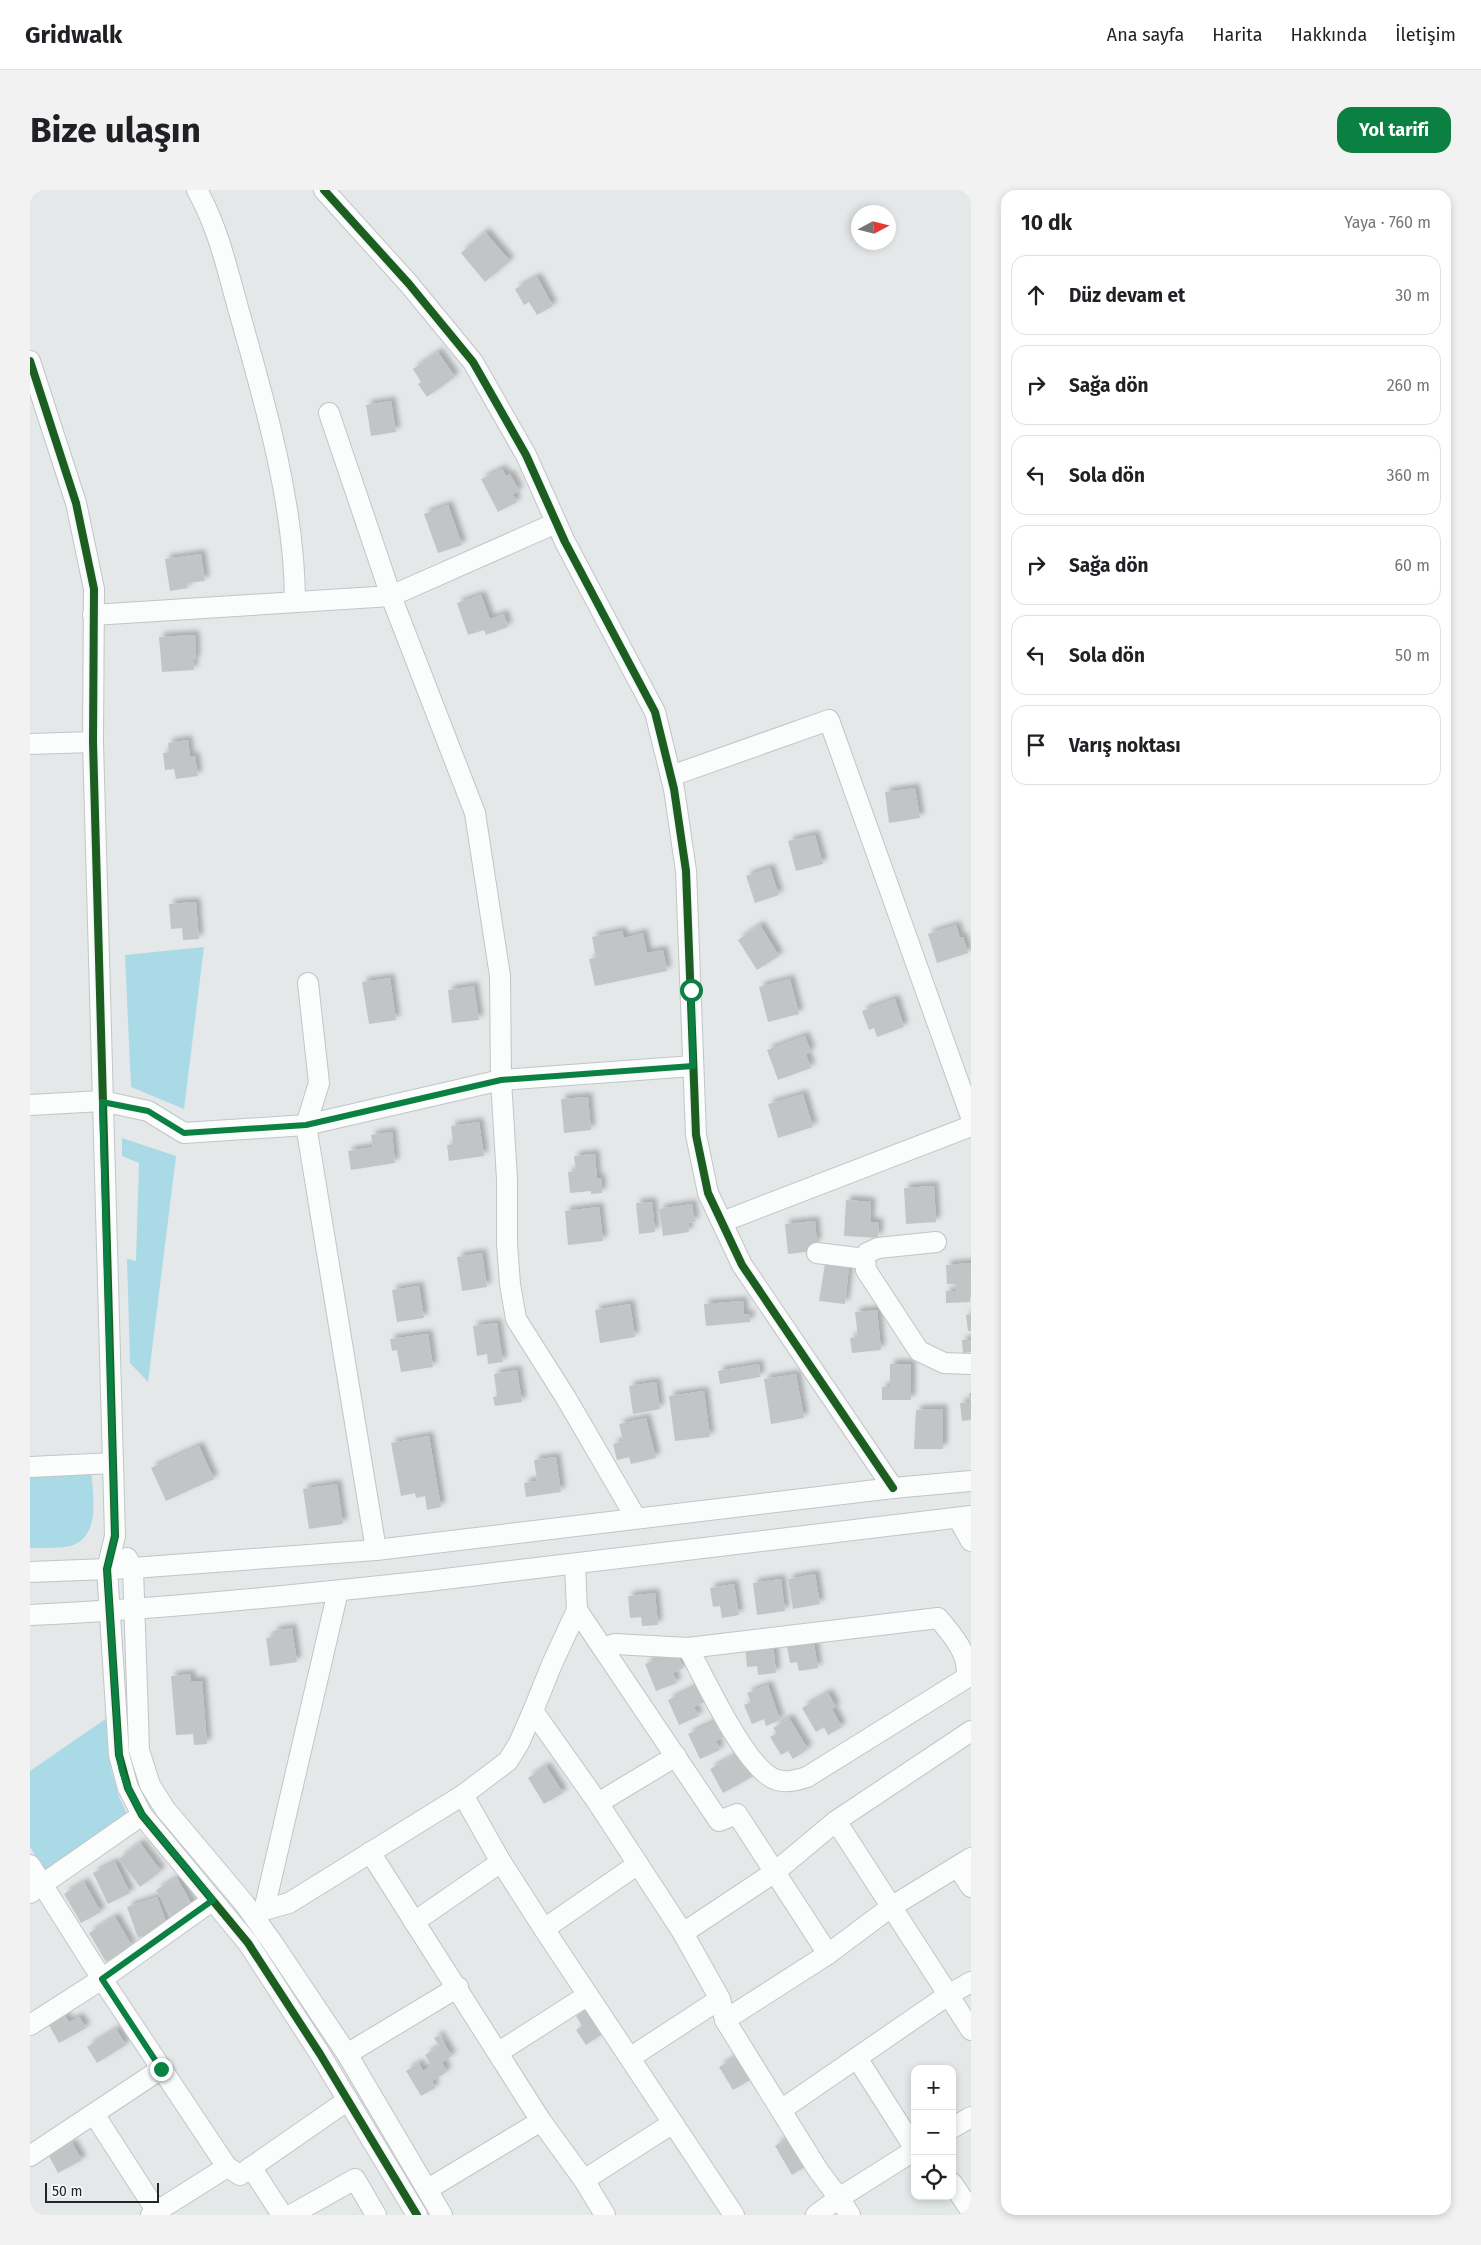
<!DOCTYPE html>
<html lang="tr">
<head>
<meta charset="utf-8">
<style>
  :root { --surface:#fff; --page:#f2f2f2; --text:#202124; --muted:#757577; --line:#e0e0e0; --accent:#0b8043 }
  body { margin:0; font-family:"Fira Sans",sans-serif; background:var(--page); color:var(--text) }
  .controls { position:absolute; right:15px; bottom:15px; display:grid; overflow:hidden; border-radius:10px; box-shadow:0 2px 8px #0003 }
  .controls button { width:45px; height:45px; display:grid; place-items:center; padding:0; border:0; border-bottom:1px solid var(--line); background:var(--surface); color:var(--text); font:25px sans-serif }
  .compass { position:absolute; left:821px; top:15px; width:45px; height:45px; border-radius:50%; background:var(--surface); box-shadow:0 2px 8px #0003; rotate:83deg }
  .scale { position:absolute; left:15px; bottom:12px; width:114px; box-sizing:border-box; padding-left:5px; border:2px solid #232526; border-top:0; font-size:14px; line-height:18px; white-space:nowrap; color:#232526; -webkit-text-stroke:4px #f0f6f8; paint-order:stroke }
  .stop { position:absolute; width:15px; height:15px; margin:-11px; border:4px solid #0b8043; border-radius:50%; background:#fff }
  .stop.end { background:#0b8043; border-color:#fff; box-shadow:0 1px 5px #0008 }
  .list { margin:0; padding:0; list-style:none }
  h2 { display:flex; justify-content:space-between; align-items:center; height:65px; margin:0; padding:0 20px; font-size:21px }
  h2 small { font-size:16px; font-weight:400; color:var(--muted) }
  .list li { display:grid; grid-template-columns:32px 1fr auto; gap:15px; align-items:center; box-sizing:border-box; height:80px; margin:0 10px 10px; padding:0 10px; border:1px solid var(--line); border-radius:15px }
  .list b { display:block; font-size:19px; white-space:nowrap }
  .list em { font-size:16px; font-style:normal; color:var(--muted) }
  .icon { flex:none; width:28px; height:28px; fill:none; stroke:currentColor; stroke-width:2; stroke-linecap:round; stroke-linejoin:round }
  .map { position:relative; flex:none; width:941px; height:2025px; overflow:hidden; border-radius:15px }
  header { display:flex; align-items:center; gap:30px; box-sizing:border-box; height:70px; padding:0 25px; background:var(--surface); border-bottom:1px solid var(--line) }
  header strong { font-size:24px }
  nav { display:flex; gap:28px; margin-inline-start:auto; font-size:18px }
  .intro { display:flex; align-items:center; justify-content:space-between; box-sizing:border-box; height:120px; padding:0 30px }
  h1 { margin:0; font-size:35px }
  .button { padding:12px 22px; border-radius:15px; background:var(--accent); color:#fff; font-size:18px; font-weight:700 }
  main { display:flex; gap:30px; padding:0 30px }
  aside { flex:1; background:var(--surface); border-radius:15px; box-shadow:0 2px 8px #0003 }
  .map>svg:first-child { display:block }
  .green { fill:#aadae6 }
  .building { fill:#c2c5c6; filter:url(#shadow) }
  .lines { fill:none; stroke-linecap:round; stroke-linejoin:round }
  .minor-casing { stroke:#c2c5c6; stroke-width:22 }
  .minor { stroke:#fbfcfc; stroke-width:20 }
  .cycleway-casing { stroke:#f0f6f8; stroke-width:11 }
  .cycleway { stroke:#1b5e20; stroke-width:8 }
  .route { stroke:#0b8043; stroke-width:6 }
</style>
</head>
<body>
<header>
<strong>Gridwalk</strong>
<nav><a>Ana sayfa</a><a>Harita</a><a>Hakkında</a><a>İletişim</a></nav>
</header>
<div class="intro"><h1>Bize ulaşın</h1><a class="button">Yol tarifi</a></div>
<main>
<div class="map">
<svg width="941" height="2025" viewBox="0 0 941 2025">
  <defs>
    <filter id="shadow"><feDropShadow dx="4.5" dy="-4.5" stdDeviation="2.5" flood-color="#0004"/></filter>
  </defs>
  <rect width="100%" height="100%" fill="#e5e8e9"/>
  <g class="green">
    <path d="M 174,757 L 154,919 L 101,897 L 95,765 Z"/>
    <path d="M 92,948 L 146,966 L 118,1192 L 100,1173 L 97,1069 L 106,1071 L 109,973 L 92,966 Z"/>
    <path d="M 61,1282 C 64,1309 71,1352 35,1357 C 24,1358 11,1358 0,1358 L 0,1285 Z"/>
    <path d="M 77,1528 L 81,1579 L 89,1607 L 100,1630 L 16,1683 L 0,1657 L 0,1581 Z"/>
  </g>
  <g class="building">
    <path d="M 455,42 L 480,71 L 455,92 L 431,63 Z"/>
    <path d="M 507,87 L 523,116 L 507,125 L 499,112 L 494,115 L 485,99 Z"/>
    <path d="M 408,162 L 425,187 L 397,207 L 388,194 L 391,192 L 383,179 Z"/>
    <path d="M 361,211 L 366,242 L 341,246 L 336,215 Z"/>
    <path d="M 472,279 L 476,286 L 480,284 L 489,301 L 483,304 L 487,312 L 468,322 L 451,289 Z"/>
    <path d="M 418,315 L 432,355 L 408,363 L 394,324 Z"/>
    <path d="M 171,364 L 175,391 L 157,393 L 158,398 L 140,401 L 135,369 Z"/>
    <path d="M 451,405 L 460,429 L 474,424 L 478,437 L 456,445 L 454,440 L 438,445 L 427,413 Z"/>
    <path d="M 165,445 L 166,470 L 163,470 L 164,480 L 132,482 L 129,447 Z"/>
    <path d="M 158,550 L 160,567 L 165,566 L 168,586 L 146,589 L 144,579 L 135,580 L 133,563 L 139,562 L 138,553 Z"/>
    <path d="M 885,598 L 890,628 L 859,633 L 855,602 Z"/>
    <path d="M 785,645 L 793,674 L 766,681 L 758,651 Z"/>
    <path d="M 740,678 L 749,705 L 725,713 L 716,686 Z"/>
    <path d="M 166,712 L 169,749 L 153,750 L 152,738 L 141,739 L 139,714 Z"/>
    <path d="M 730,735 L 749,766 L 727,780 L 708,750 Z"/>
    <path d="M 926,735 L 930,748 L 933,747 L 938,763 L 907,773 L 898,744 Z"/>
    <path d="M 592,741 L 594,748 L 613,743 L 617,763 L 633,760 L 637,781 L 565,796 L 559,769 L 566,768 L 562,747 Z"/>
    <path d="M 360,788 L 366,830 L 339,834 L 332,792 Z"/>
    <path d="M 760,789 L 769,824 L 738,832 L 729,797 Z"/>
    <path d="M 444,796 L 449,830 L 422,833 L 418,800 Z"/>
    <path d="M 865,809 L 874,837 L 847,847 L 844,838 L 839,840 L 832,821 Z"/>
    <path d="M 775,846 L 781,862 L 776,864 L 781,878 L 748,890 L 737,860 Z"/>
    <path d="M 773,904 L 783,937 L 748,948 L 738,914 Z"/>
    <path d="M 558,907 L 561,940 L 534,943 L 531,909 Z"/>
    <path d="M 449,932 L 454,966 L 419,971 L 417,955 L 423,954 L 421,936 Z"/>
    <path d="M 362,942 L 365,973 L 321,980 L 318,961 L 343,957 L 341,945 Z"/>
    <path d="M 565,964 L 567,989 L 571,988 L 572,1003 L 561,1004 L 561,1001 L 540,1003 L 538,982 L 546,981 L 544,966 Z"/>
    <path d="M 904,996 L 906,1032 L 876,1034 L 874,998 Z"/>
    <path d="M 816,1010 L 841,1012 L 840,1032 L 849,1033 L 848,1048 L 814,1046 Z"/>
    <path d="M 622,1012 L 625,1042 L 609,1044 L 606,1013 Z"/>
    <path d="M 662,1014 L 665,1032 L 658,1033 L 659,1042 L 633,1046 L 629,1019 Z"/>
    <path d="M 569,1017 L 573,1051 L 538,1055 L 535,1021 Z"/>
    <path d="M 785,1031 L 787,1053 L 783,1053 L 784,1061 L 758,1064 L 755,1034 Z"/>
    <path d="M 452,1063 L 457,1097 L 432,1101 L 427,1067 Z"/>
    <path d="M 941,1073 L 940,1112 L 916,1113 L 916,1101 L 926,1101 L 925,1094 L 917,1094 L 916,1075 Z"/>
    <path d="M 795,1074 L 819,1076 L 815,1114 L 789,1111 Z"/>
    <path d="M 389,1096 L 394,1128 L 367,1132 L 362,1100 Z"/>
    <path d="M 713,1111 L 714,1125 L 720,1124 L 720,1132 L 676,1136 L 674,1114 Z"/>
    <path d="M 600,1114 L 605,1147 L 570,1153 L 565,1120 Z"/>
    <path d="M 847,1120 L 851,1160 L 822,1163 L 820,1148 L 828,1147 L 825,1122 Z"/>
    <path d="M 941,1124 L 941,1141 L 938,1141 L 936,1125 Z"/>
    <path d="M 467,1133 L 473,1172 L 458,1174 L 457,1164 L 447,1166 L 443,1136 Z"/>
    <path d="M 398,1144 L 403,1177 L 371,1182 L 367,1160 L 362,1161 L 360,1149 Z"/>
    <path d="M 932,1150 L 941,1150 L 941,1162 L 933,1163 Z"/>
    <path d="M 729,1174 L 730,1187 L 690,1194 L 688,1181 Z"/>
    <path d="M 860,1174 L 881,1174 L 881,1210 L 852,1210 L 852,1197 L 860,1197 Z"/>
    <path d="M 487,1180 L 492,1212 L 465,1216 L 463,1207 L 467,1206 L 464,1184 Z"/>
    <path d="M 766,1184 L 774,1228 L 741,1234 L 734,1189 Z"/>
    <path d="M 626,1192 L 630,1219 L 603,1224 L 599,1196 Z"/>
    <path d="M 674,1201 L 680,1247 L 645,1251 L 639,1206 Z"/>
    <path d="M 939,1203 L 941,1203 L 941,1230 L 932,1231 L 930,1213 L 940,1212 Z"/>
    <path d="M 913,1219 L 913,1259 L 884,1259 L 886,1220 Z"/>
    <path d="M 616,1228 L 626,1268 L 601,1274 L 599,1267 L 587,1270 L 583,1254 L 593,1251 L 589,1234 Z"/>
    <path d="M 399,1246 L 411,1317 L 397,1320 L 395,1306 L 386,1308 L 385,1303 L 371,1306 L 361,1253 Z"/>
    <path d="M 169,1256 L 184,1289 L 136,1311 L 121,1278 Z"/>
    <path d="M 526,1267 L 531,1302 L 496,1307 L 494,1293 L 507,1291 L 504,1270 Z"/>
    <path d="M 307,1294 L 313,1334 L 279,1339 L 273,1299 Z"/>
    <path d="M 785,1384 L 790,1414 L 763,1419 L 758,1389 Z"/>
    <path d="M 751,1389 L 755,1421 L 727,1425 L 723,1393 Z"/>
    <path d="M 704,1394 L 709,1425 L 692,1428 L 690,1416 L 683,1417 L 680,1398 Z"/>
    <path d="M 625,1403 L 628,1435 L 612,1436 L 611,1427 L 600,1428 L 598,1406 Z"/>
    <path d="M 262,1438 L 267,1472 L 240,1476 L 236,1448 L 244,1447 L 243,1441 Z"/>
    <path d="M 783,1448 L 788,1478 L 769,1481 L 767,1472 L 760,1473 L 756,1452 Z"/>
    <path d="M 743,1453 L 746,1483 L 728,1485 L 727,1476 L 717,1477 L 715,1456 Z"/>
    <path d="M 647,1461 L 653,1478 L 643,1483 L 647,1493 L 626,1501 L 615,1474 Z"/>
    <path d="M 161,1484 L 161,1491 L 172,1491 L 177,1554 L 164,1555 L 163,1544 L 146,1545 L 141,1486 Z"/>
    <path d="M 738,1495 L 750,1530 L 736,1536 L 734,1529 L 722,1534 L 714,1515 L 721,1512 L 717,1503 Z"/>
    <path d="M 668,1496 L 675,1512 L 664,1517 L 669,1526 L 649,1535 L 638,1510 Z"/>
    <path d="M 798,1503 L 806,1517 L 802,1519 L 812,1537 L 798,1545 L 794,1537 L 786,1542 L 772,1518 Z"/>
    <path d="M 759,1528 L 778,1559 L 763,1569 L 758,1561 L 751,1565 L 740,1547 L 747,1543 L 743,1538 Z"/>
    <path d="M 689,1530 L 696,1546 L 686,1551 L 690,1560 L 670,1569 L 658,1544 Z"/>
    <path d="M 708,1564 L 722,1587 L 693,1603 L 680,1579 Z"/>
    <path d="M 516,1576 L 533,1603 L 514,1614 L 498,1588 Z"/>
    <path d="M 110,1653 L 131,1681 L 110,1697 L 89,1669 Z"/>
    <path d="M 85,1672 L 100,1703 L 78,1714 L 63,1683 Z"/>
    <path d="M 147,1688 L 165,1720 L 144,1732 L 126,1700 Z"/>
    <path d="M 54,1692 L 71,1722 L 51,1733 L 34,1704 Z"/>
    <path d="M 127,1707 L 138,1737 L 108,1748 L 97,1717 Z"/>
    <path d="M 85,1727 L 102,1756 L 76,1772 L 59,1743 Z"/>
    <path d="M 559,1818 L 575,1842 L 556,1855 L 546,1840 L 552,1836 L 546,1826 Z"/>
    <path d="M 35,1826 L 39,1832 L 49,1827 L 56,1838 L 29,1853 L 19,1835 Z"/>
    <path d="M 86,1839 L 96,1855 L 67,1873 L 57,1857 Z"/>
    <path d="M 409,1845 L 422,1866 L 412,1872 L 417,1882 L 402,1891 L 405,1898 L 391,1906 L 376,1881 L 389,1873 L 393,1881 L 401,1876 L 395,1865 L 409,1856 L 404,1848 Z"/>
    <path d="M 706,1867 L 720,1890 L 703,1900 L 689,1877 Z"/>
    <path d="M 762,1945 L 779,1974 L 762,1985 L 745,1956 Z"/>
    <path d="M 42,1953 L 52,1970 L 28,1983 L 19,1966 Z"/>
  </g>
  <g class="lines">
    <g class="minor-casing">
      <g id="minor">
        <path d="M 167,0 C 189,39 198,83 210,125 C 236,216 265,318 265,412"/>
        <path d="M 294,0 L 379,94 L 443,172 L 496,265 L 535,352 L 625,522 L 644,599 L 656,681 L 666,945 L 678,1003 L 712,1075 L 863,1298"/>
        <path d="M 0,171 L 46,313 L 64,399 L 63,552 L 85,1346 L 77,1379 L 89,1565 L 98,1598 L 112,1625 L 218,1753 L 290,1864 L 387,2025"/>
        <path d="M 299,223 L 361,406 L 445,623 L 470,786 L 471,890 L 477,989 L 477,1054 L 480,1094 L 486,1129 L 536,1208 L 606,1328"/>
        <path d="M 63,425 L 361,406 L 526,333"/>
        <path d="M 0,554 L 63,552"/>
        <path d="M 641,586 L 799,530 L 941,927"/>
        <path d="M 278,793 L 289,893 L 276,935 L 346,1360"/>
        <path d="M 0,915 L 72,911 L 118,921 L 154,943 L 276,935 L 471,890 L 663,876"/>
        <path d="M 692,1032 L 941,936"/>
        <path d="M 906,1052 L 848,1058 L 837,1063 L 835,1069 L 836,1080 L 889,1161 L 914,1173 L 941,1174"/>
        <path d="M 787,1063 L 835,1069"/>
        <path d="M 0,1277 L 83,1273"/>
        <path d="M 928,1328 L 941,1351"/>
        <path d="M 97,1368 L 103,1378 L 109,1560 L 120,1595 L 135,1619 L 214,1713 L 242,1752 L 317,1864 L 412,2025"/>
        <path d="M 0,1382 L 103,1378 L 346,1360 L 863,1298 L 941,1291"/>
        <path d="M 547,1420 L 689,1631 L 707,1624 L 798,1764"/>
        <path d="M 0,1425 C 133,1419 266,1405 398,1391 C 579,1371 760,1349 941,1326"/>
        <path d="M 573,1458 L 585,1454 L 658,1458 L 908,1428 C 922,1444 941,1466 936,1488 L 777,1587 C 767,1590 758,1593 747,1590 C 717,1582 674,1487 658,1458"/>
        <path d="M 503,1521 L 522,1474 L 547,1420 L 545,1375"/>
        <path d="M 433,1605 L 471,1672 L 514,1739 L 704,2025"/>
        <path d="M 568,1613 L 646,1566"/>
        <path d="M 806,1631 L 941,1541"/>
        <path d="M 340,1662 L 511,1931 L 554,1990 L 575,2025"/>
        <path d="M 0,1675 L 72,1789 L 197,1977 L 210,1985 L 318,1910"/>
        <path d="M 928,1677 L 941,1697"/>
        <path d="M 0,1703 L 112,1625"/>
        <path d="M 234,1720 L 308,1401"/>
        <path d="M 225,1728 L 234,1720 L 259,1713 L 433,1605 L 478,1571 L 489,1553 L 503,1521 L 568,1613 L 653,1743 L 690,1809 L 695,1830 L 788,1980 L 809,2008 L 786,2025"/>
        <path d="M 384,1732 L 471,1672"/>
        <path d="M 514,1739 L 608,1674"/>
        <path d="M 653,1743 L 745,1682 L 806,1631 L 941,1840"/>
        <path d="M 695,1830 L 798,1764 L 861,1717 L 941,1668"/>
        <path d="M 0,1835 L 72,1789 L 183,1710"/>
        <path d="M 469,1862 L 558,1805"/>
        <path d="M 317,1864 L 428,1797"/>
        <path d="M 601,1867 L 690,1809"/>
        <path d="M 827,1868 L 885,1959"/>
        <path d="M 751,1920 L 918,1805 L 941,1792"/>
        <path d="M 64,1924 L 129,2025"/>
        <path d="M 922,1938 L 941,1927"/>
        <path d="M 0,1966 L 131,1879"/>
        <path d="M 221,1977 L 252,2025"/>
        <path d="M 554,1990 L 643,1933"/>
        <path d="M 922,1993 L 941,2021"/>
        <path d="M 398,1999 L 511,1931"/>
        <path d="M 121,2025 L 197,1977"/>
        <path d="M 261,2025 L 325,1989 L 346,2025"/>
        <path d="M 820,2025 L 809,2008 L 885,1960"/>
      </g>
    </g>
    <use href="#minor" class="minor"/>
    <g class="cycleway-casing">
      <g id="cycleway">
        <path d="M 294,0 L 379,94 L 443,172 L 496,265 L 535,352 L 625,522 L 644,599 L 656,681 L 666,945 L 678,1003 L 712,1075 L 863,1298"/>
        <path d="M 0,171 L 46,313 L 64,399 L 63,552 L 85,1346 L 77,1379 L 89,1565 L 98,1598 L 112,1625 L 218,1753 L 290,1864 L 387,2025"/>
      </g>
    </g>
    <use href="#cycleway" class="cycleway"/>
  </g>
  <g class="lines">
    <path class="route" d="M 131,1879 L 72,1789 L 183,1710 L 112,1625 L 98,1598 L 92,1581 L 89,1565 L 77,1379 L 85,1346 L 72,912 L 118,921 L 154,943 L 276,935 L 471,890 L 663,876 L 661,800"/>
  </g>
</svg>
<div class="controls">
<button>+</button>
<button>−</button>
<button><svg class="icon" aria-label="locate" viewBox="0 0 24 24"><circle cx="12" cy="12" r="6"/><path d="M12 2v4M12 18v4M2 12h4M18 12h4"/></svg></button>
</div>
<svg class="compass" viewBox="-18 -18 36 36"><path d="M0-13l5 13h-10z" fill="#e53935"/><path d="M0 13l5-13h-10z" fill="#757577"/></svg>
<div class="scale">50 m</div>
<div class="stop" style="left:661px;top:800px"></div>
<div class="stop end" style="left:131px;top:1879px"></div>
</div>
<aside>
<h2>10 dk<small>Yaya · 760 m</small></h2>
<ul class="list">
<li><svg class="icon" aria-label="ahead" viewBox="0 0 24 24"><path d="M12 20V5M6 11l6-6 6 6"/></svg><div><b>Düz devam et</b></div><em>30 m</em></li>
<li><svg class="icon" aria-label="right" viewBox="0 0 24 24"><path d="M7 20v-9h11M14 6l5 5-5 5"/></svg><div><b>Sağa dön</b></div><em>260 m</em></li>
<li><svg class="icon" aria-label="left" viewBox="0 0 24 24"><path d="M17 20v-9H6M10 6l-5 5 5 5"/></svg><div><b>Sola dön</b></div><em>360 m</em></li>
<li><svg class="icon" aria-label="right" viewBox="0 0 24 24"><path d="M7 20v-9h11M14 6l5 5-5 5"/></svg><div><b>Sağa dön</b></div><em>60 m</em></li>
<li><svg class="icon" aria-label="left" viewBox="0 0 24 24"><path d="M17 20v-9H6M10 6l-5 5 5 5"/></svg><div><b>Sola dön</b></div><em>50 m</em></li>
<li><svg class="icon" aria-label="arrive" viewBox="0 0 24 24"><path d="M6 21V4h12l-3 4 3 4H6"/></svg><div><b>Varış noktası</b></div></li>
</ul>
</aside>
</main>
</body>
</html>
